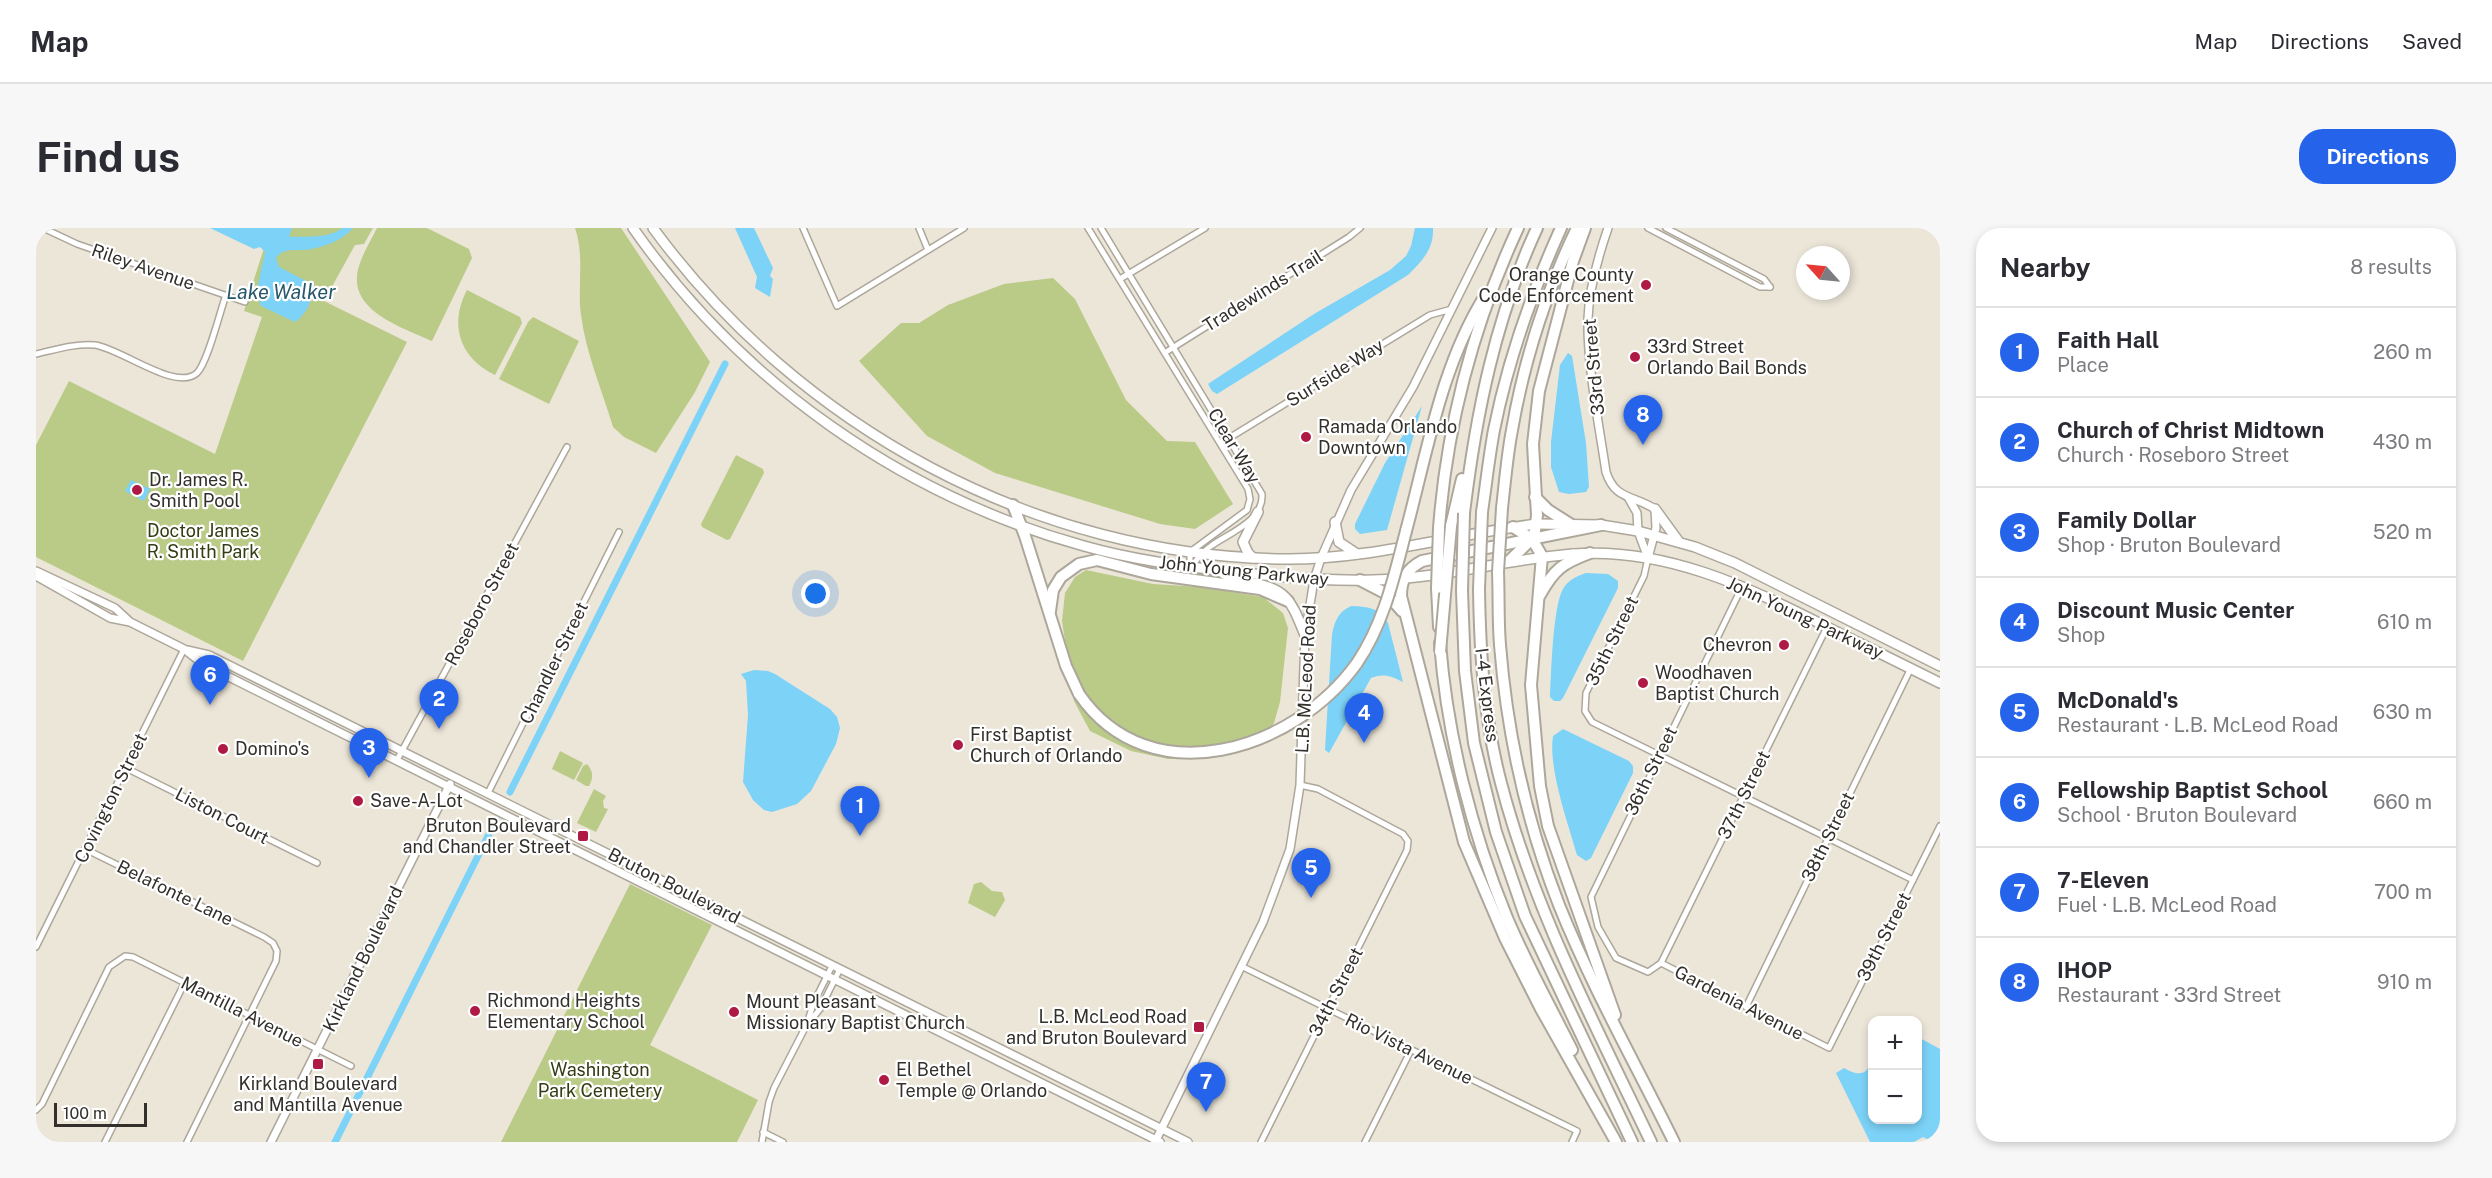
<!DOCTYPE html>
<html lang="en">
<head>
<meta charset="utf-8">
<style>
  :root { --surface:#fff; --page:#f7f7f7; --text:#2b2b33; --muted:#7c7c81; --line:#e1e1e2; --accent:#2563eb }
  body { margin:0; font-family:"Public Sans",sans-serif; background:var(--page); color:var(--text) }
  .controls { position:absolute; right:18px; bottom:18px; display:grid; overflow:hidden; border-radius:12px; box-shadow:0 3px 9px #0003 }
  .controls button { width:54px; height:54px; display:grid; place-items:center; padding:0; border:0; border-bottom:2px solid var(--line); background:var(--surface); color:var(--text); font:30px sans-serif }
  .compass { position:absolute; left:1760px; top:18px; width:54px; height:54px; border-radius:50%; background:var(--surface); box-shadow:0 3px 9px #0003; rotate:297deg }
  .scale { position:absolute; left:18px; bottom:15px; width:93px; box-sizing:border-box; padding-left:6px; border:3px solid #33302b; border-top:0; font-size:16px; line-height:21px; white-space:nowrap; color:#33302b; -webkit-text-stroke:4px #fff; paint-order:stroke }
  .you { position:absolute; left:780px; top:366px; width:21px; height:21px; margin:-15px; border:4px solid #fff; border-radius:50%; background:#1a73e8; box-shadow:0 0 0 9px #1a73e833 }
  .badge { display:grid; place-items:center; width:39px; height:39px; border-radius:50%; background:var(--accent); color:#fff; font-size:20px; font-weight:700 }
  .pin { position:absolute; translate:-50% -50px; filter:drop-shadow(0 2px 3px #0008) }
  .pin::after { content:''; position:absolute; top:32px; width:21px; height:18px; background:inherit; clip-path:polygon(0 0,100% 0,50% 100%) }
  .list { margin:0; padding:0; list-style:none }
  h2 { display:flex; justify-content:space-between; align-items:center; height:78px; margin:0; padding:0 24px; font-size:26px }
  h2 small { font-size:20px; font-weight:400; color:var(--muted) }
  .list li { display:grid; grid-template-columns:39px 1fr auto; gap:18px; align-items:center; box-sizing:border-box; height:90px; padding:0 24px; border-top:2px solid var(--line) }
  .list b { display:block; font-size:22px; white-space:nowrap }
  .list p { margin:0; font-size:20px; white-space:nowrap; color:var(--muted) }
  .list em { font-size:20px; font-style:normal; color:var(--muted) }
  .map { position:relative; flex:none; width:1904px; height:914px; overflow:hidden; border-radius:24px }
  header { display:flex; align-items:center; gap:36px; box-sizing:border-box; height:84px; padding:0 30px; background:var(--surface); border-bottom:2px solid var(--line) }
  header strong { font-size:28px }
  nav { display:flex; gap:33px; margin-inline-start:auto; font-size:21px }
  .intro { display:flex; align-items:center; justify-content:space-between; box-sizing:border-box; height:144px; padding:0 36px }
  h1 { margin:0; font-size:42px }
  .button { padding:15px 27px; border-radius:24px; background:var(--accent); color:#fff; font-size:21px; font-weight:700 }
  main { display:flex; gap:36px; padding:0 36px }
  aside { flex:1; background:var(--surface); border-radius:24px; box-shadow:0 3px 9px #0003 }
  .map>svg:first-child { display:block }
  .green { fill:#baca87 }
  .water { fill:#7cd2f7 }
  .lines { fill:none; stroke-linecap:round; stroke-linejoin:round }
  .canal { stroke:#7cd2f7; stroke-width:7 }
  .minor-casing { stroke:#ada79b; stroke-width:8 }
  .tertiary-casing { stroke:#ada79b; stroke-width:10 }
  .primary-casing { stroke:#ada79b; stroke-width:12 }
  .trunk-casing { stroke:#ada79b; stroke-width:12 }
  .motorway-casing { stroke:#ada79b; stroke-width:14 }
  .minor { stroke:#fff; stroke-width:5 }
  .tertiary { stroke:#fff; stroke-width:7 }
  .primary { stroke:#fff; stroke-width:9 }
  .trunk { stroke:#fff; stroke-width:9 }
  .motorway { stroke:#fff; stroke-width:10 }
  .motorway-bridge-casing { stroke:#ada79b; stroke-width:14; stroke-linecap:butt }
  .motorway-bridge { stroke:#fff; stroke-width:10 }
  .poi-dot { fill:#ae1a44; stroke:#fff; stroke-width:2 }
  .labels { text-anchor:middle; stroke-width:4.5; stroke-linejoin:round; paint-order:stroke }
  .street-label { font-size:18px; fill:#33302b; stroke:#fff }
  .poi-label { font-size:18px; fill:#33302b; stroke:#fff; text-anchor:start }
  .park-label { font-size:18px; fill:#343c14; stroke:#fff }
  .water-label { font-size:20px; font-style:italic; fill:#26576a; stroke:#fff }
</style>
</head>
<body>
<header>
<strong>Map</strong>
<nav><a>Map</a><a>Directions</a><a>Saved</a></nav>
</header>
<div class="intro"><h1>Find us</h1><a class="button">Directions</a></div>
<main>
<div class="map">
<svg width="1904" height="914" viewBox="0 0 1904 914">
  <rect width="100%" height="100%" fill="#ece6d9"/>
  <g class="green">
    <path d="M 226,0 L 337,0 L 328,16 L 319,17 L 288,73 L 371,114 L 207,433 L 0,329 L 0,217 L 33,153 L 179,226 L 226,89 L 208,83 L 228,20 Z"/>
    <path d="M 341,0 L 391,0 L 433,21 L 436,30 L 396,113 C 366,99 309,82 323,38 C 327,25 335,12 341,0 Z"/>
    <path d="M 539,0 L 585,0 L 674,134 L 659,164 L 620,225 L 588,209 L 577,199 C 566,162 550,126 545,87 C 541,58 549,29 539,0 Z"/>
    <path d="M 1017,50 L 1039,71 L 1090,172 L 1131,213 L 1159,214 L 1197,276 L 1159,301 L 1124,296 L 959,245 L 891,208 L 823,133 L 865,95 L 883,95 L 912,77 L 968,56 Z"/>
    <path d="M 431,62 L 484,89 L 486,95 L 459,147 C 423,130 413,96 431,62 Z"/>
    <path d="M 497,89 L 543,113 L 513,176 L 463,151 L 492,94 Z"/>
    <path d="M 700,227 L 727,241 L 728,245 L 694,311 L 691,312 L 666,299 L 665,296 Z"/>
    <path d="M 1050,342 L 1117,356 L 1164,359 L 1227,369 L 1247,385 L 1252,400 L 1244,474 L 1238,495 L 1225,515 L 1212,522 L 1175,530 L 1132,531 L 1095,523 L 1054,503 L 1038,473 L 1026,393 L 1029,365 L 1039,349 Z"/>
    <path d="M 524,523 L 547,535 L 538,552 L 516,541 Z"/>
    <path d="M 551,536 C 557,543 558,549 553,558 L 550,558 L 540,552 L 547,538 Z"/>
    <path d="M 558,561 L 570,568 L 567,573 L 568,580 L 572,581 L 560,604 L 541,595 Z"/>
    <path d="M 945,654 L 956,663 L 966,664 L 969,672 L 959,689 L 932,675 L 938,656 Z"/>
    <path d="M 594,656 L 676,697 L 614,817 L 722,872 L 701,914 L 465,914 Z"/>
  </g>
  <g class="water">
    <path d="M 174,0 L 256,0 L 253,9 C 269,8 293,11 306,0 L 317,0 C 306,12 291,18 275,21 C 263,24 248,18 240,30 L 243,39 L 278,57 C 278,70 270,87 259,94 L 225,78 L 220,66 L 229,24 L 224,19 L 218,21 Z"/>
    <path d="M 699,0 L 718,0 L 737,40 L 734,48 L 737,51 L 734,69 L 719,60 L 721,49 Z"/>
    <path d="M 1379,0 L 1397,0 C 1398,21 1386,33 1372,47 L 1181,166 L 1176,163 L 1172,156 L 1278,86 L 1354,42 L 1370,28 L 1375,18 Z"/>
    <path d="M 1532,125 L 1536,128 L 1550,215 L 1553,259 L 1550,264 L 1533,266 L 1523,264 L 1515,239 L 1515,214 L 1524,137 Z"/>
    <path d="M 1386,178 L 1351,302 L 1324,306 L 1319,301 L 1319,296 L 1349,235 Z"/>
    <path d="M 95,252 L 114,261 L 108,273 L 89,263 Z"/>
    <path d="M 1550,345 L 1572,346 L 1582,353 L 1582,360 L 1527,470 L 1524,473 L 1518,473 L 1514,469 C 1515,446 1517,378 1527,361 C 1532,352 1541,348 1550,345 Z"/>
    <path d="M 1315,378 C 1332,379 1343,379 1352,395 L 1367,454 C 1355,448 1348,445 1335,450 L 1293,525 L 1289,522 L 1296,406 C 1299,393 1302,384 1315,378 Z"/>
    <path d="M 718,442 L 732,443 L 739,446 L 794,481 L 801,489 L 804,500 L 800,516 L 775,563 L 761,576 L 736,584 L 728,582 L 717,572 L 707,554 L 712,487 L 710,453 L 705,446 Z"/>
    <path d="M 1527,501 L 1593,533 L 1597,538 L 1597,545 L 1555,630 L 1550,633 L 1541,627 C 1532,595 1512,540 1517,508 Z"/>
    <path d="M 1882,809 L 1904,821 L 1904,914 L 1897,914 L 1887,909 L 1878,914 L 1834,914 L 1800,845 L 1808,840 C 1823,849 1832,847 1836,831 L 1836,892 L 1882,892 Z"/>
  </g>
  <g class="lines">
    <g class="canal">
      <path d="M 474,564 L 689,136"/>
      <path d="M 299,914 L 460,592"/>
    </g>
    <g class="minor-casing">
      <g id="minor">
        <path d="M 7,0 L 41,16 L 209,74"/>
        <path d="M 767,0 L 801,78 L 928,0"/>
        <path d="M 883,0 L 892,22"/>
        <path d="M 1052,0 L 1212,261 L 1214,271 L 1211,282 L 1154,324 L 1154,340"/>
        <path d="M 1065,0 L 1226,266 C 1228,293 1193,305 1175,318 C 1167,323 1161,331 1155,339"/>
        <path d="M 1612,0 L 1724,59 L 1734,59"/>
        <path d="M 1630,0 L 1728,51 L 1734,59"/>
        <path d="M 1084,51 L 1169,0"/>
        <path d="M 1130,124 L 1313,9 L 1324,0"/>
        <path d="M 0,126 C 18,122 40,115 59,117 C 86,121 140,164 161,145 C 172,134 184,83 190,67"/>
        <path d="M 1185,215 L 1394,87 L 1416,81"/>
        <path d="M 1612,330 L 1608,348 L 1550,465 L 1549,483 L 1556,494 L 1877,652"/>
        <path d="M 361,532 L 531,219"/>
        <path d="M 90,540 L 281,635"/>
        <path d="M 452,565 L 583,304"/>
        <path d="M 49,621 L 228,709 L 237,715 L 241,723 L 240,733 L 151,914"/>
        <path d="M 0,719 L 148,421"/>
        <path d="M 1625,735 L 1612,744 L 1580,730 L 1562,699 L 1555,669 L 1706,359"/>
        <path d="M 1625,735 L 1793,820 L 1904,598"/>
        <path d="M 1625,735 L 1791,399"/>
        <path d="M 1205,738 L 1541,903 L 1536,914"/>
        <path d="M 1710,779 L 1875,440"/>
        <path d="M 772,793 L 777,776 L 796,738"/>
        <path d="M 0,882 L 6,876 L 73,739 L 89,728 L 97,729 L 315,838"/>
        <path d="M 727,904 L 747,914"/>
        <path d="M 69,914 L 149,754"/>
        <path d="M 726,914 L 733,874 L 738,860 L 770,798 L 784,781 L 804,741"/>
        <path d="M 1225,914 L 1371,622 L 1372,613 L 1367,606 L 1282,561 L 1264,557"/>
        <path d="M 1329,914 L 1375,822"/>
      </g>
    </g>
    <g class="tertiary-casing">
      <g id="tertiary">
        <path d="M 1572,0 C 1562,29 1553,60 1552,91 C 1551,137 1563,197 1570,244 C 1579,272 1597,267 1619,281 L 1620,300 L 1612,330"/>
        <path d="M 1592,269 L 1601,285 L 1602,303 L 1612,330"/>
        <path d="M 0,343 L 79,380 L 92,392"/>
        <path d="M 0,348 L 74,390 L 94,394 L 148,421 L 167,436 L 1124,914"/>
        <path d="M 151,422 L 173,427 L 1152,914"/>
        <path d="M 235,914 L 414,556"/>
        <path d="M 1119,914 L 1227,694 L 1254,621 L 1264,557 L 1269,407 L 1278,352 L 1285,330 L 1315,262 L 1377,159 L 1456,0"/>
      </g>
    </g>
    <g class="primary-casing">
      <g id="primary">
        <path d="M 597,0 C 705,154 866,268 1048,318 C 1101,333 1155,340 1210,345 C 1252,350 1294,353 1337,352 C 1404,351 1470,331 1537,326"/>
        <path d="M 617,0 C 763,199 1000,329 1249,331 C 1334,332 1417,306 1501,296"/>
        <path d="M 1299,294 L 1303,314 L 1321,326"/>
        <path d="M 1217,330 L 1212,325 L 1207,314 L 1222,284"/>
        <path d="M 1185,344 C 1195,352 1204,353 1216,355 C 1252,360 1256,376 1269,407"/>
      </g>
    </g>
    <g class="trunk-casing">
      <g id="trunk">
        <path d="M 1619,281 L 1643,314"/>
        <path d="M 1501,296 L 1565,297 L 1602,303 L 1659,319 L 1699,335 L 1904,438"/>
        <path d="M 1537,326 C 1628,319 1710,358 1789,398 C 1827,417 1866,436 1904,455"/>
      </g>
    </g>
    <g class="motorway-casing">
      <g id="motorway">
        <path d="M 1499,269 L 1512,282 L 1534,296"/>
        <path d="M 977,277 L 989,308 L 1030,438 L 1043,466"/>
        <path d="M 1466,280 C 1469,254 1471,228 1476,202 C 1488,133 1510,64 1541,0"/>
        <path d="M 1446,284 C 1450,257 1453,229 1458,202 C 1472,132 1496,64 1525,0"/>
        <path d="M 1428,285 C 1440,186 1459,91 1501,0"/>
        <path d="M 1565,297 L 1386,333 C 1371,341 1365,351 1365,368 L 1428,614 L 1469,710 L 1505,781 L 1580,914"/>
        <path d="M 1415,298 L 1426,251"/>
        <path d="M 1477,299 L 1496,311 L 1506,328 L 1495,457 L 1504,558 L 1512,598 L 1579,787"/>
        <path d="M 1403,300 C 1411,195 1438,95 1482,0"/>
        <path d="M 1370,303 C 1391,225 1405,138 1449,68"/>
        <path d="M 1473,333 L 1496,311 L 1499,303 L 1501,287 L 1497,216 L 1503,163 L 1537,33 L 1549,0"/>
        <path d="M 1462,344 C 1463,368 1462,393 1464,417 C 1471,505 1491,595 1523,677 C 1556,759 1599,835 1638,914"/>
        <path d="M 1324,352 L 1351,366 L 1366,383"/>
        <path d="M 1401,360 L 1403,399"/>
        <path d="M 1443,361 C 1444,426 1448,491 1465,555 C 1498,682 1559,796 1615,914"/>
        <path d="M 1426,363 L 1429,443 L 1438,515 L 1460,604 L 1489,688 L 1596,914"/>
        <path d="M 1504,367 C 1518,341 1527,335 1554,325"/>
        <path d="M 1014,383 L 1017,362 L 1025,349 L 1043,336 L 1061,332 L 1115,346 L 1224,361 L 1252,373"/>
        <path d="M 1404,415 C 1411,508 1436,604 1471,690 C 1490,735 1514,778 1536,822"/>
      </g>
    </g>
    <use href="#minor" class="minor"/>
    <use href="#tertiary" class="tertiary"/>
    <use href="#primary" class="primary"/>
    <use href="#trunk" class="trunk"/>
    <use href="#motorway" class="motorway"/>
    <g class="motorway-bridge-casing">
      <g id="motorway-bridge">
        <path d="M 1462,344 L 1466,280"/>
        <path d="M 1401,360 L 1403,300"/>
        <path d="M 1443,361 L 1446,284"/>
        <path d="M 1426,363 L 1428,285"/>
        <path d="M 1404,424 L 1415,298"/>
        <path d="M 1043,466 C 1114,569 1259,522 1321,435 C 1348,395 1358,349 1370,303"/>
      </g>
    </g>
    <use href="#motorway-bridge" class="motorway-bridge"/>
  </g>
  <g class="poi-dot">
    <circle cx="1610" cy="57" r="6"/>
    <circle cx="1599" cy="129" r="6"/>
    <circle cx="1270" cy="209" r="6"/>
    <circle cx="101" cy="262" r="6"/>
    <circle cx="1748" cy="417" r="6"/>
    <circle cx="1607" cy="455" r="6"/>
    <circle cx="922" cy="517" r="6"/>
    <circle cx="187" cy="521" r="6"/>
    <circle cx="322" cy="573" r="6"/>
    <rect x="541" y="602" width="12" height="12" rx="3"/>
    <circle cx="439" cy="783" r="6"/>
    <circle cx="698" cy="784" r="6"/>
    <rect x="1157" y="793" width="12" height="12" rx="3"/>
    <rect x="276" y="830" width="12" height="12" rx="3"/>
    <circle cx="848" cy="852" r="6"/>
  </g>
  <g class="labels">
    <g class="street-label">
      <text transform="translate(107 39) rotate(19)" y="6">Riley Avenue</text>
      <text transform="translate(1227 63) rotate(-32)" y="6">Tradewinds Trail</text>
      <text transform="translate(1558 139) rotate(-95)" y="6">33rd Street</text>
      <text transform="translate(1299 145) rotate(-32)" y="6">Surfside Way</text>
      <text transform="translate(1198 218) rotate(59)" y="6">Clear Way</text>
      <text transform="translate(1208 343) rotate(6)" y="6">John Young Parkway</text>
      <text transform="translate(446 376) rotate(-62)" y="6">Roseboro Street</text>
      <text transform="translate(1769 390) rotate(25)" y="6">John Young Parkway</text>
      <text transform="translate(1576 413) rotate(-64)" y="6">35th Street</text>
      <text transform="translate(518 435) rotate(-64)" y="6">Chandler Street</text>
      <text transform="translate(1270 451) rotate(-87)" y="6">L.B. McLeod Road</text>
      <text transform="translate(1451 467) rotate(83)" y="6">I-4 Express</text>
      <text transform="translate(1615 543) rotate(-64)" y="6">36th Street</text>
      <text transform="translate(1708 567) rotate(-64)" y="6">37th Street</text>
      <text transform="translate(75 570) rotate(-64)" y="6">Covington Street</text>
      <text transform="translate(186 588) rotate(27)" y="6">Liston Court</text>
      <text transform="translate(1792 609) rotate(-64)" y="6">38th Street</text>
      <text transform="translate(638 658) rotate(27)" y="6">Bruton Boulevard</text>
      <text transform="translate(139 665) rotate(26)" y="6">Belafonte Lane</text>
      <text transform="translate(1848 709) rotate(-63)" y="6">39th Street</text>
      <text transform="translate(327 731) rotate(-64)" y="6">Kirkland Boulevard</text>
      <text transform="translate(1300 764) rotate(-63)" y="6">34th Street</text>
      <text transform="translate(1703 775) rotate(27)" y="6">Gardenia Avenue</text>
      <text transform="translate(206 784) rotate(27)" y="6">Mantilla Avenue</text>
      <text transform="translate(1373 821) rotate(26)" y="6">Rio Vista Avenue</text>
    </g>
    <g class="poi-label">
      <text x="1598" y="53" text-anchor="end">Orange County<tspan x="1598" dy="21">Code Enforcement</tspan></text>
      <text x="1611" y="125">33rd Street<tspan x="1611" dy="21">Orlando Bail Bonds</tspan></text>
      <text x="1282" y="205">Ramada Orlando<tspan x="1282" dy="21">Downtown</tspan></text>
      <text x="113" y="258">Dr. James R.<tspan x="113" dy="21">Smith Pool</tspan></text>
      <text x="1736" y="423" text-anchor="end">Chevron</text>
      <text x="1619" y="451">Woodhaven<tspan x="1619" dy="21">Baptist Church</tspan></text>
      <text x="934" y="513">First Baptist<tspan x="934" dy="21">Church of Orlando</tspan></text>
      <text x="199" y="527">Domino's</text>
      <text x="334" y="579">Save-A-Lot</text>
      <text x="535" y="604" text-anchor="end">Bruton Boulevard<tspan x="535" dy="21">and Chandler Street</tspan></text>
      <text x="451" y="779">Richmond Heights<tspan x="451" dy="21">Elementary School</tspan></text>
      <text x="710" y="780">Mount Pleasant<tspan x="710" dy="21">Missionary Baptist Church</tspan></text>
      <text x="1151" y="795" text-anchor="end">L.B. McLeod Road<tspan x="1151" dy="21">and Bruton Boulevard</tspan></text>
      <text x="860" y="848">El Bethel<tspan x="860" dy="21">Temple @ Orlando</tspan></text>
      <text x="282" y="862" text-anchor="middle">Kirkland Boulevard<tspan x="282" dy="21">and Mantilla Avenue</tspan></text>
    </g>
    <g class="park-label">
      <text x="167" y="309">Doctor James<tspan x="167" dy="21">R. Smith Park</tspan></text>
      <text x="564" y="848">Washington<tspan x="564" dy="21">Park Cemetery</tspan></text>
    </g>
    <g class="water-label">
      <text x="245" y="71">Lake Walker</text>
    </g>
  </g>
</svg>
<div class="controls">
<button>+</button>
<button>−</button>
</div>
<svg class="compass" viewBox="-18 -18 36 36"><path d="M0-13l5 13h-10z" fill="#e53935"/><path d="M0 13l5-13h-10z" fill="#7c7c81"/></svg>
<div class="scale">100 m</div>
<div class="you"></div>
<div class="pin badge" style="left:824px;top:608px">1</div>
<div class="pin badge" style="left:403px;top:501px">2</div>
<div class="pin badge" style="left:333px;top:550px">3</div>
<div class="pin badge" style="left:1328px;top:515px">4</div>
<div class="pin badge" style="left:1275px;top:670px">5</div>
<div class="pin badge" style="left:174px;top:477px">6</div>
<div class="pin badge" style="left:1170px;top:884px">7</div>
<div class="pin badge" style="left:1607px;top:217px">8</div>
</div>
<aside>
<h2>Nearby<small>8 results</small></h2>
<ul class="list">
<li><span class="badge">1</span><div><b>Faith Hall</b><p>Place</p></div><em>260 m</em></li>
<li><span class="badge">2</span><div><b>Church of Christ Midtown</b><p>Church · Roseboro Street</p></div><em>430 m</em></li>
<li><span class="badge">3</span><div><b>Family Dollar</b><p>Shop · Bruton Boulevard</p></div><em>520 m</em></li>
<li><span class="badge">4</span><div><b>Discount Music Center</b><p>Shop</p></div><em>610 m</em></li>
<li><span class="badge">5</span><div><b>McDonald's</b><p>Restaurant · L.B. McLeod Road</p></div><em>630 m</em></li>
<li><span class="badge">6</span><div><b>Fellowship Baptist School</b><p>School · Bruton Boulevard</p></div><em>660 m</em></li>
<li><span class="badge">7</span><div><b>7-Eleven</b><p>Fuel · L.B. McLeod Road</p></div><em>700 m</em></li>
<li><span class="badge">8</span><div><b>IHOP</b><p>Restaurant · 33rd Street</p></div><em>910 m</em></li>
</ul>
</aside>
</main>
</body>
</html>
